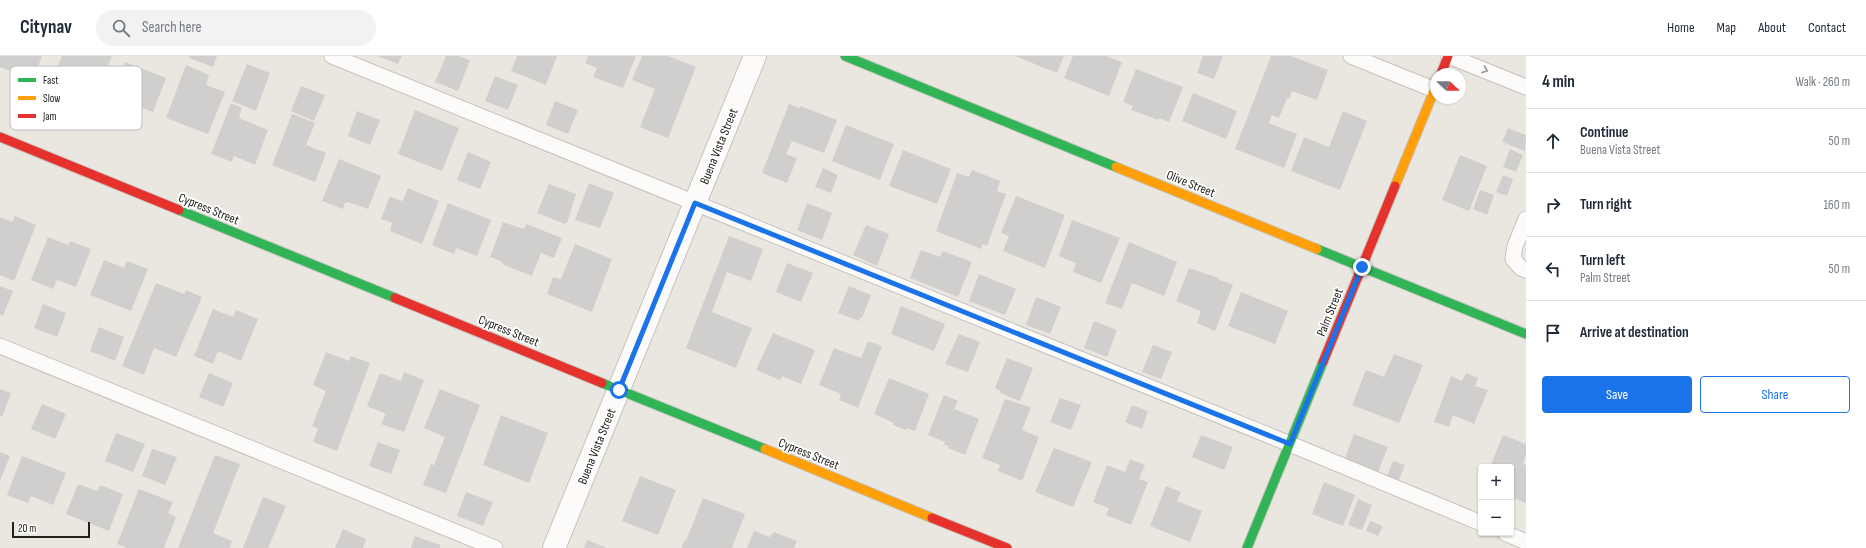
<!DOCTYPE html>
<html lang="en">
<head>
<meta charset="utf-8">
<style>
  :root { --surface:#fff; --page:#f2f2f3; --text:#1f2937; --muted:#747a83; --line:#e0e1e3; --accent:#1a73e8 }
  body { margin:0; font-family:"Sofia Sans Condensed",sans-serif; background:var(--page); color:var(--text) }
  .controls { position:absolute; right:12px; bottom:12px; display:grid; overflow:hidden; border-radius:4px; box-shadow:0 1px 3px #0004 }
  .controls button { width:36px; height:36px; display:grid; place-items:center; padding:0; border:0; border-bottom:1px solid var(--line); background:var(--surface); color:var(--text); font:20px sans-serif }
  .compass { position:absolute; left:1430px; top:12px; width:36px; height:36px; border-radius:50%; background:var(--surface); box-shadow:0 1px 3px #0004; rotate:112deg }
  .scale { position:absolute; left:12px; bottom:10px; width:78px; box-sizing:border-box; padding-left:4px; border:2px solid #23211d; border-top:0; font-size:11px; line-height:14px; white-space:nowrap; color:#23211d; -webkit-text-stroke:3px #fff; paint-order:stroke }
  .stop { position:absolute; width:12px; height:12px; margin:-9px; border:3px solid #1a73e8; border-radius:50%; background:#fff }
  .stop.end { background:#1a73e8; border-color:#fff; box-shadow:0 1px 4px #0008 }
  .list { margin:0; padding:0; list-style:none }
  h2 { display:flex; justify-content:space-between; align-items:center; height:52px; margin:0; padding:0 16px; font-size:17px }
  h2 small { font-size:13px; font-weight:400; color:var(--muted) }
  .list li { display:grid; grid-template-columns:26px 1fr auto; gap:12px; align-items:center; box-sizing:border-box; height:64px; padding:0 16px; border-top:1px solid var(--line) }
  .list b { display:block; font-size:15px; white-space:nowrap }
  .list p { margin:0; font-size:13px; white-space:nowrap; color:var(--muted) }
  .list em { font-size:13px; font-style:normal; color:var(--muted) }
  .actions { display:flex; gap:8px; padding:12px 16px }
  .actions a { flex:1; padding:9px 0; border:1px solid var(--accent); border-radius:4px; text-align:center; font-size:14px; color:var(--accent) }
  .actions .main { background:var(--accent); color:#fff }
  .icon { flex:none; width:22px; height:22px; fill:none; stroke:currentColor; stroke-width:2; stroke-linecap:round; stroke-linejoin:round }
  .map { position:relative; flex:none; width:1526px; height:492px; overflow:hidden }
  header { display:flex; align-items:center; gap:24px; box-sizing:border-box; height:56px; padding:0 20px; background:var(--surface); border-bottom:1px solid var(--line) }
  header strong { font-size:19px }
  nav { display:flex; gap:22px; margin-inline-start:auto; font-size:14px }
  .search { width:280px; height:36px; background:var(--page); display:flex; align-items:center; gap:10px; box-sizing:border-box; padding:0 14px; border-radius:22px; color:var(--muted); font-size:15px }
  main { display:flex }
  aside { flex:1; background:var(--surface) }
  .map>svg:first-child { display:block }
  .building { fill:#d1cfce }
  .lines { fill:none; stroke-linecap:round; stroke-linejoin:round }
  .lane-casing { stroke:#c5c2be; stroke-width:17 }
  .street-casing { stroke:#c5c2be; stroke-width:24 }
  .fast-casing { stroke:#c5c2be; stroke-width:11 }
  .slow-casing { stroke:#c5c2be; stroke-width:11 }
  .jam-casing { stroke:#c5c2be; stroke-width:11 }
  .lane { stroke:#fcfbfa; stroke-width:15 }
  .street { stroke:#fcfbfa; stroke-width:22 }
  .fast { stroke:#30b455; stroke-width:9 }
  .slow { stroke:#ff9f0a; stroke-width:9 }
  .jam { stroke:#e5322d; stroke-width:9 }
  .oneway { stroke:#9a9997 }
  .route { stroke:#1a73e8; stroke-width:5 }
  .labels { text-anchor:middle; stroke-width:3.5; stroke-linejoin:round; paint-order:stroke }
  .street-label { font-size:13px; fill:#23211d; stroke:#fff }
  .key { fill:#fff; stroke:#bdbcbb; stroke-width:1 }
  .key-label { font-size:11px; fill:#23211d }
</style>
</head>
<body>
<header>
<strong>Citynav</strong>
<div class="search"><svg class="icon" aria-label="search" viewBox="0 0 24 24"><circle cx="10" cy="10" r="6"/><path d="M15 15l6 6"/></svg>Search here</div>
<nav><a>Home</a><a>Map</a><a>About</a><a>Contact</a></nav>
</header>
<main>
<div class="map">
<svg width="1526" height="492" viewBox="0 0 1526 492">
  <rect width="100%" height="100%" fill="#eae7e0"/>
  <g class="building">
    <path d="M 0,0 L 42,0 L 33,24 L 0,11 Z"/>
    <path d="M 62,0 L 112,0 L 98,34 L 55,17 Z"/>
    <path d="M 190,0 L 217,0 L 213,11 L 189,2 Z"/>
    <path d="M 377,0 L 402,0 L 398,8 Z"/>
    <path d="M 446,0 L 458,0 L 470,4 L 458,35 L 435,26 Z"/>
    <path d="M 517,0 L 557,0 L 546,29 L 511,15 Z"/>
    <path d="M 588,0 L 636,0 L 623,32 L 593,21 L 597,12 L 585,7 Z"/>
    <path d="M 642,0 L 668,0 L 696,11 L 668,82 L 640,71 L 655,33 L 632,24 Z"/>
    <path d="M 1015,0 L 1064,0 L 1057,17 Z"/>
    <path d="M 1073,0 L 1106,0 L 1122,6 L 1109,40 L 1064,22 Z"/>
    <path d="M 1203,0 L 1223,0 L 1214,23 L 1197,17 Z"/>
    <path d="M 1271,0 L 1291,0 L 1328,14 L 1317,44 L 1292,35 L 1289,43 L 1287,42 L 1279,62 L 1272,59 L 1269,67 L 1297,78 L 1284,112 L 1235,93 Z"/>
    <path d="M 125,6 L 166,22 L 153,56 L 134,49 L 131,56 L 109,47 Z"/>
    <path d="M 247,8 L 270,17 L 256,55 L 232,45 Z"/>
    <path d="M 186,9 L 209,19 L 206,29 L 225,36 L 208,78 L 166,62 Z"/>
    <path d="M 1136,13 L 1183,31 L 1169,66 L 1159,62 L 1158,64 L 1131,54 L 1133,50 L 1123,46 Z"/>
    <path d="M 495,20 L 518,29 L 508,54 L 485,45 Z"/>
    <path d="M 301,30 L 325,39 L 314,65 L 291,55 Z"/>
    <path d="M 1193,37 L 1237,55 L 1226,83 L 1182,65 Z"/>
    <path d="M 555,45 L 578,54 L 568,78 L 546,69 Z"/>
    <path d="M 231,47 L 242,52 L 239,62 L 268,74 L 255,109 L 234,100 L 232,106 L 211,98 Z"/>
    <path d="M 789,48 L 799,52 L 800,50 L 837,64 L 824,97 L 792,85 L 786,98 L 797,102 L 787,127 L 762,117 Z"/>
    <path d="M 415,54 L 459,72 L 442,115 L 398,98 Z"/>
    <path d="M 357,55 L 380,64 L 370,89 L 348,80 Z"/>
    <path d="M 1343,55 L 1367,65 L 1340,134 L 1291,115 L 1304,81 L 1329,91 Z"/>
    <path d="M 292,58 L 315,67 L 306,89 L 326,97 L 315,126 L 272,109 Z"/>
    <path d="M 846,69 L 894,88 L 880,124 L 832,105 Z"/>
    <path d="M 1508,72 L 1526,79 L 1525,95 L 1502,86 Z"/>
    <path d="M 1510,93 L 1523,99 L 1516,116 L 1503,111 Z"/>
    <path d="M 903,94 L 951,113 L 937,148 L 889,130 Z"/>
    <path d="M 468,96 L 491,106 L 480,133 L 457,124 Z"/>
    <path d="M 1460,99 L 1487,110 L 1469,155 L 1442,144 Z"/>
    <path d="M 339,103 L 381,120 L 368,153 L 348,146 L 345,147 L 343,153 L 322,145 Z"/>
    <path d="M 823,112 L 838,119 L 831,137 L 815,131 Z"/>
    <path d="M 972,114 L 1000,125 L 997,135 L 1006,138 L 987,190 L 983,188 L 981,193 L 936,175 L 957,117 L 969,121 Z"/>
    <path d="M 1503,119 L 1513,123 L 1507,140 L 1496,136 Z"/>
    <path d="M 589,127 L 614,137 L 600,172 L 575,164 Z"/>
    <path d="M 549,128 L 576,138 L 567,167 L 565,168 L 537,157 Z"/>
    <path d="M 408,132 L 439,145 L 422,188 L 390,175 L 392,167 L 381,163 L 390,140 L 401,145 L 403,144 Z"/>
    <path d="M 1480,134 L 1494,139 L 1487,159 L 1473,153 Z"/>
    <path d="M 1016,140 L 1065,159 L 1045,212 L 1003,195 L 1009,180 L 1001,177 Z"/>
    <path d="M 448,147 L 491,164 L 477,200 L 456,192 L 454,198 L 432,189 Z"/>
    <path d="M 807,147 L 832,157 L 822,184 L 797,174 Z"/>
    <path d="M 15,160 L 36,169 L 14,225 L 0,219 L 0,161 L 12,166 Z"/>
    <path d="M 1072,164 L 1120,182 L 1101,227 L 1073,216 L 1076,207 L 1059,200 Z"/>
    <path d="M 503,166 L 524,173 L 526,168 L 562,182 L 554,202 L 541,197 L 532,220 L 502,208 L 503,206 L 490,201 Z"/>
    <path d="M 866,169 L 889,178 L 877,210 L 853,199 Z"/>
    <path d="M 729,180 L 763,193 L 751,225 L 727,216 L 712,256 L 752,272 L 736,312 L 686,292 Z"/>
    <path d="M 48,181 L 68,189 L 70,185 L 91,193 L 76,231 L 57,224 L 53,233 L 31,224 Z"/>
    <path d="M 1129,186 L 1177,206 L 1164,240 L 1132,227 L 1122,253 L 1105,247 Z"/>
    <path d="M 575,188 L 612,203 L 592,256 L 547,238 L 553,221 L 561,223 Z"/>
    <path d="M 921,194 L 940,201 L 943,195 L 972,206 L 958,241 L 910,222 Z"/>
    <path d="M 104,204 L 124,212 L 127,205 L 148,213 L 131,255 L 90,239 Z"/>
    <path d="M 787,207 L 813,217 L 801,246 L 776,236 Z"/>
    <path d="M 1189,212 L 1219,222 L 1218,223 L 1233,229 L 1215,275 L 1197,267 L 1201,255 L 1176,245 Z"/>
    <path d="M 979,218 L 1016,233 L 1005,259 L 969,245 Z"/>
    <path d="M 156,227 L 184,238 L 186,234 L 202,241 L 176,301 L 154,292 L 144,319 L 122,310 Z"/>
    <path d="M 0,230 L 13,235 L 3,260 L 0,259 Z"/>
    <path d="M 849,230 L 871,239 L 862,262 L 860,262 L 859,265 L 838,257 Z"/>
    <path d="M 1241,236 L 1288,255 L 1275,288 L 1228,270 Z"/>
    <path d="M 1036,241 L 1061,251 L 1050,278 L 1026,269 Z"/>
    <path d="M 43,248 L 66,257 L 57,281 L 34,272 Z"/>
    <path d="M 901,250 L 945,268 L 934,295 L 891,278 Z"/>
    <path d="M 213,253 L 233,261 L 236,254 L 258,263 L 241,305 L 218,295 L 213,308 L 194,300 Z"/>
    <path d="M 1094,265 L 1117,274 L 1107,301 L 1084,292 Z"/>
    <path d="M 99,271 L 124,281 L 115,305 L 90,295 Z"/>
    <path d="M 773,277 L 815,294 L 801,328 L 782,320 L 780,324 L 756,314 Z"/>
    <path d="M 959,278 L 980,286 L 968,316 L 945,308 Z"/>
    <path d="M 868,285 L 882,290 L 858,352 L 839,344 L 841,338 L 819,329 L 834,292 L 861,302 Z"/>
    <path d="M 1153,289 L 1172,296 L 1161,323 L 1142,316 Z"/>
    <path d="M 326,296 L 349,305 L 351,300 L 370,307 L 337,395 L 313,386 L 318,373 L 312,370 L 326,335 L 313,329 Z"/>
    <path d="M 1394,298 L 1423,309 L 1399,367 L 1352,349 L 1366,314 L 1384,321 Z"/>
    <path d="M 1007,302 L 1033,312 L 1020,345 L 1000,337 L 1001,335 L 995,332 Z"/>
    <path d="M 404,316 L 424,324 L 404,376 L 381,368 L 386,358 L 367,350 L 380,317 L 401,325 Z"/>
    <path d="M 209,317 L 233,327 L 223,351 L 199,341 Z"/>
    <path d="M 1466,317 L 1478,322 L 1475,330 L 1488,334 L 1474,368 L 1453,359 L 1449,371 L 1434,366 L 1451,320 L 1462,325 Z"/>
    <path d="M 889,322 L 929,338 L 915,375 L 907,372 L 906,374 L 893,369 L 894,367 L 874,358 Z"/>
    <path d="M 0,333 L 11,337 L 2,361 L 0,360 Z"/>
    <path d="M 440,333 L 480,349 L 446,437 L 423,429 L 431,408 L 434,409 L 445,381 L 424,372 Z"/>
    <path d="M 944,339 L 958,345 L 954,353 L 979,363 L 965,399 L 948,392 L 949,390 L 944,389 L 945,386 L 928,379 Z"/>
    <path d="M 1060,342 L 1081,349 L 1071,374 L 1050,366 Z"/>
    <path d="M 1005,343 L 1031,351 L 1022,374 L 1039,381 L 1022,425 L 998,415 L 1000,409 L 982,402 Z"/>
    <path d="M 42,348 L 66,358 L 55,383 L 31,373 Z"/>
    <path d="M 1132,349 L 1148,355 L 1142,373 L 1125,366 Z"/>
    <path d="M 501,359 L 548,377 L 529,427 L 483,409 Z"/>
    <path d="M 116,377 L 145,388 L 133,416 L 105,405 Z"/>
    <path d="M 1354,378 L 1388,391 L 1377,418 L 1344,405 Z"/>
    <path d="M 1201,379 L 1233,391 L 1224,414 L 1192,401 Z"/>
    <path d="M 1503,379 L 1526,388 L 1526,399 L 1523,408 L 1526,409 L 1526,447 L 1511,441 L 1511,411 L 1490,411 Z"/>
    <path d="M 378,386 L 400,394 L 391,418 L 369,410 Z"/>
    <path d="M 1054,392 L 1092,406 L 1073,451 L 1035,436 Z"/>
    <path d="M 152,393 L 177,401 L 165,429 L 142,420 Z"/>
    <path d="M 0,396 L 10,400 L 0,425 Z"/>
    <path d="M 215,399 L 240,408 L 213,477 L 232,485 L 230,492 L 178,492 Z"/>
    <path d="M 22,400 L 66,417 L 53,449 L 31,440 L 28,447 L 7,439 Z"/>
    <path d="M 1130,403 L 1145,409 L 1139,423 L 1148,426 L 1131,469 L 1106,459 L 1109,452 L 1093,446 L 1107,409 L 1125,416 Z"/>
    <path d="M 1393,405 L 1405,409 L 1397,428 L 1386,423 Z"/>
    <path d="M 640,420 L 676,434 L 658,479 L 622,465 Z"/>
    <path d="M 1324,426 L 1355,439 L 1343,470 L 1312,458 Z"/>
    <path d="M 78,428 L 97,435 L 100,429 L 123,438 L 109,475 L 66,458 Z"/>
    <path d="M 1166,430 L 1181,436 L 1177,445 L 1202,455 L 1190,486 L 1150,470 Z"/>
    <path d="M 139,433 L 173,446 L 168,457 L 176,461 L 164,492 L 127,492 L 117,488 Z"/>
    <path d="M 466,436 L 493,446 L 483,470 L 457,460 Z"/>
    <path d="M 263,441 L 286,450 L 268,492 L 243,492 Z"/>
    <path d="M 703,442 L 745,458 L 732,492 L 682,492 L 684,485 L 686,485 Z"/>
    <path d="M 1358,443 L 1372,449 L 1362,474 L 1348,469 Z"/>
    <path d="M 1370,465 L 1383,470 L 1378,480 L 1366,475 Z"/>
    <path d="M 343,473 L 366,483 L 363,492 L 335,492 Z"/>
    <path d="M 754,475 L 770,481 L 774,476 L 797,485 L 794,492 L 747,492 Z"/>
    <path d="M 415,480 L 440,489 L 440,492 L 411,492 Z"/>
    <path d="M 587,484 L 607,492 L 584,492 Z"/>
  </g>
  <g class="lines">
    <g class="lane-casing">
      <g id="lane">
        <path d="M 332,0 L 1290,388 L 1481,467"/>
        <path d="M 1351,0 L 1435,34"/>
        <path d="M 1449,0 L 1526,31"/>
        <path d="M 1526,163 L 1515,190 L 1513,203 L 1521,212 L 1526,214"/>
        <path d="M 0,290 L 495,492"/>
        <path d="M 1505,477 L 1526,486"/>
      </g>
    </g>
    <g class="street-casing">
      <path id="street" d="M 554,492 L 755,0"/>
    </g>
    <g class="fast-casing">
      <g id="fast">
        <path d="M 845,0 L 1116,111"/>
        <path d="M 179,154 L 395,242"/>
        <path d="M 1317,193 L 1526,278"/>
        <path d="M 602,327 L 765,393"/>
        <path d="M 1247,492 L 1323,306"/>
      </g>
    </g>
    <g class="slow-casing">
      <g id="slow">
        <path d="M 1116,111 L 1317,193"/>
        <path d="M 1395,130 L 1436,30"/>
        <path d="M 765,393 L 932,462"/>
      </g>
    </g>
    <g class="jam-casing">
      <g id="jam">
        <path d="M 1441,18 L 1448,0"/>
        <path d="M 0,81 L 179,154"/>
        <path d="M 395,242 L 602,327"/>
        <path d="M 1323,306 L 1395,130"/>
        <path d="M 932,462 L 1007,492"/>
      </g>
    </g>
    <use href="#lane" class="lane"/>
    <use href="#street" class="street"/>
    <use href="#fast" class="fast"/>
    <use href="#slow" class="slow"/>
    <use href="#jam" class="jam"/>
  </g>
  <defs><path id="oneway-chevron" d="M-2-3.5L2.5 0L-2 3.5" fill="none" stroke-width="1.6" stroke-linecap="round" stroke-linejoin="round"/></defs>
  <use class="oneway" href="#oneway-chevron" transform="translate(1485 14) rotate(22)"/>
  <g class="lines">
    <path class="route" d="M 619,334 L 695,147 L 1290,388 L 1362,211"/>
  </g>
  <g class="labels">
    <g class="street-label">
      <text transform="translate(718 90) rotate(-68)" y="5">Buena Vista Street</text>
      <text transform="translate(1191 127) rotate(22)" y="5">Olive Street</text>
      <text transform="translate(209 152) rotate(22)" y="5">Cypress Street</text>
      <text transform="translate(1329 256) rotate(-68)" y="5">Palm Street</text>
      <text transform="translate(509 274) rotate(22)" y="5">Cypress Street</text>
      <text transform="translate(596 390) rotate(-68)" y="5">Buena Vista Street</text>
      <text transform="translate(809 397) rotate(22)" y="5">Cypress Street</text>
    </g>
  </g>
  <rect x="10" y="10" width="132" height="64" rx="6" class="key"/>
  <rect x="18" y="22" width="18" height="4" fill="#30b455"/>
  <rect x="18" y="40" width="18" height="4" fill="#ff9f0a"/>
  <rect x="18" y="58" width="18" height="4" fill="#e5322d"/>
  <g class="key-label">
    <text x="43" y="28">Fast</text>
    <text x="43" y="46">Slow</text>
    <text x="43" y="64">Jam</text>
  </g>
</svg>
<div class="controls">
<button>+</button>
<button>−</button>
</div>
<svg class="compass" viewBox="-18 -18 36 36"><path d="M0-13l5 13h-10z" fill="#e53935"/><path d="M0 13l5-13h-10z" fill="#747a83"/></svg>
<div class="scale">20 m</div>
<div class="stop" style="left:619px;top:334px"></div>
<div class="stop end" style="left:1362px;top:211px"></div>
</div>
<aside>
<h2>4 min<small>Walk · 260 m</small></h2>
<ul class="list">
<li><svg class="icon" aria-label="ahead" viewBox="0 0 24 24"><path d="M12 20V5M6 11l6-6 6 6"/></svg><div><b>Continue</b><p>Buena Vista Street</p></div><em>50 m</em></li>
<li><svg class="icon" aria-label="right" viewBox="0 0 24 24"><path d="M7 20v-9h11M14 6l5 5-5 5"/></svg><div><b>Turn right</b></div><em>160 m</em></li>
<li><svg class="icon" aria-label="left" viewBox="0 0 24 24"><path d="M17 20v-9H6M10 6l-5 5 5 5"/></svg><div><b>Turn left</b><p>Palm Street</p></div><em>50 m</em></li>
<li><svg class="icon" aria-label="arrive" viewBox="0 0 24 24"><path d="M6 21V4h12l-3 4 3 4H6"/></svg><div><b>Arrive at destination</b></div></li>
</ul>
<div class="actions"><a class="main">Save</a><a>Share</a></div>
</aside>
</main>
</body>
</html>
